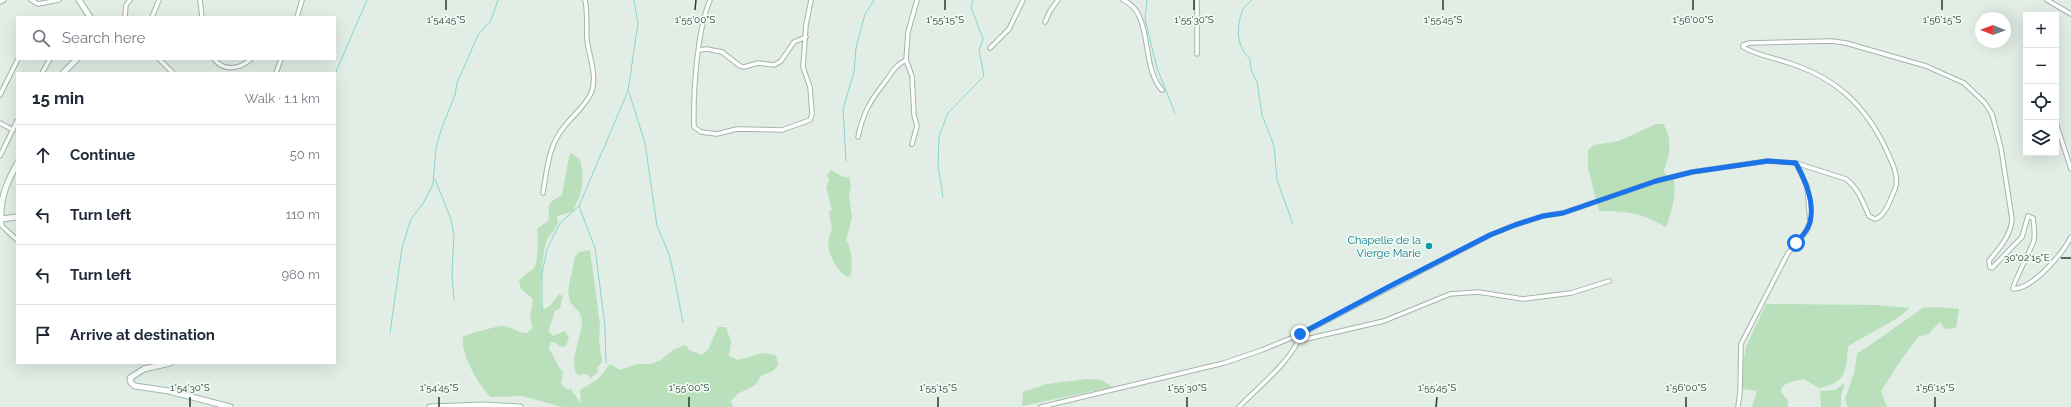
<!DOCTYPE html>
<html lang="en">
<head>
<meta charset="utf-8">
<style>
  :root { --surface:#fff; --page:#f2f2f3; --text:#1f2937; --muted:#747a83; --line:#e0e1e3 }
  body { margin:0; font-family:Raleway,sans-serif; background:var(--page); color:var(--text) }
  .controls { position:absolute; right:12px; top:12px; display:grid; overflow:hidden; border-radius:0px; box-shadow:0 4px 16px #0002 }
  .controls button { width:36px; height:36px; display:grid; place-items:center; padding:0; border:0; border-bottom:1px solid var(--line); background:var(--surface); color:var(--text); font:20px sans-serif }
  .compass { position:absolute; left:1975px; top:12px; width:36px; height:36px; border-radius:50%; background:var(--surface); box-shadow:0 4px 16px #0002; rotate:271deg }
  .stop { position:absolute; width:12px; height:12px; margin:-9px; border:3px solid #1a73e8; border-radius:50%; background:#fff }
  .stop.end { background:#1a73e8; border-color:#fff; box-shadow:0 1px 4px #0008 }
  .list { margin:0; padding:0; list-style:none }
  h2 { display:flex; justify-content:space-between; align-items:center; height:52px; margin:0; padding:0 16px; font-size:17px }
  h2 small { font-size:13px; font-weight:400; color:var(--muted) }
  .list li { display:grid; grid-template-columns:26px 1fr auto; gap:12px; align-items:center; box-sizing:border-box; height:60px; padding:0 16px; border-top:1px solid var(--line) }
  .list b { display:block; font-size:15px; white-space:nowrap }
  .list em { font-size:13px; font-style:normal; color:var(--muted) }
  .icon { flex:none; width:22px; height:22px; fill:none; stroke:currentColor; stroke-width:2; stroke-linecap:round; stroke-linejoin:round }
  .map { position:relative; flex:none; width:2071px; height:407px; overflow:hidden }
  .search { position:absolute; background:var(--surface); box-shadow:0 4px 16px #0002; left:16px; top:16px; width:320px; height:44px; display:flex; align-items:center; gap:10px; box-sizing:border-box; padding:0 14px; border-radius:0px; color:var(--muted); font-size:15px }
  .panel { position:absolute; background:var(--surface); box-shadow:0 4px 16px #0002; left:16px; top:72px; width:320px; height:292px; border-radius:0px }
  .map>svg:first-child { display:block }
  .green { fill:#b9e0bb }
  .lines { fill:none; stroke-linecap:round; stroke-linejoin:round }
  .stream { stroke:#85d6d2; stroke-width:1 }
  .minor-casing { stroke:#a3b5ab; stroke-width:5.5 }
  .secondary-casing { stroke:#9fbaab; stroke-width:7 }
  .minor { stroke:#fff; stroke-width:3.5 }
  .secondary { stroke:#fff; stroke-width:5 }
  .route { stroke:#1a73e8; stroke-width:5 }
  .ticks { fill:none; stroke:#203f30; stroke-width:1.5 }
  .culture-dot { fill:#0f9aa8; stroke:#f2f9f4; stroke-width:1.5 }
  .labels { text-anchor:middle; stroke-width:3.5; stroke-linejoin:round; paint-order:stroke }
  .culture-label { font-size:11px; fill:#0d838f; stroke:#f2f9f4; text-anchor:end }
  .ticks-label { font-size:10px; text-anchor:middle; fill:#203f30; stroke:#f2f9f4; stroke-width:3.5; stroke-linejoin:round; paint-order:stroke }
</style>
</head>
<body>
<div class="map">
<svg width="2071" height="407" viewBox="0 0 2071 407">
  <rect width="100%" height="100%" fill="#e1ede5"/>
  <g class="green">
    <path d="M 1656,124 L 1663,124 C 1673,138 1670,155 1664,170 L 1665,174 L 1674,180 C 1676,197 1672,211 1666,227 C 1641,213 1628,211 1599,211 L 1588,168 L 1588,150 L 1594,145 L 1619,141 Z"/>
    <path d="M 571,153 L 580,159 C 585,179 582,195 572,212 L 557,216 C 560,226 553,231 548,238 C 542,247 540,294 541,305 L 544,309 L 550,306 L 559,294 L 563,296 L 560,308 L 554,312 C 554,319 549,325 549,332 L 553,336 L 565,331 L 569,338 L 566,346 L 561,347 L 554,342 L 550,343 L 549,349 C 555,357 556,365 563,372 L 561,384 L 568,390 L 571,389 L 581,404 L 580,390 L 598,379 L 610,364 L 620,370 L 637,364 L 651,364 L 661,360 L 674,349 L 686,345 L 689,350 L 702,355 L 708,350 L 718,327 L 726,327 L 731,342 L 729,356 L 738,360 L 763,353 L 776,355 L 778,365 L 773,371 L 761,376 L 755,385 L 737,394 L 731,401 L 733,407 L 562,407 L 522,396 L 491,397 C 479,386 460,353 463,337 C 468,334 497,326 502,326 C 511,326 518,333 527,333 L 533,328 L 530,319 L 533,299 L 521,289 L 519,281 C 524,275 528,273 533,269 C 539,264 538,236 537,229 L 549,220 C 549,203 546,204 562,195 L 569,157 Z"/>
    <path d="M 831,170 L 843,177 L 849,177 L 851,186 L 849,196 L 852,217 L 846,241 C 853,249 852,265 851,275 L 847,277 C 834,268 822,245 832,230 L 829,212 L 832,209 C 828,202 830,196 826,189 L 829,180 L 827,175 Z"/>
    <path d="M 590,250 L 600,325 L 599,341 L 602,362 L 597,368 L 598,372 L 591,378 L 586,374 L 578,375 C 567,365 582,336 582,322 C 582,309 572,309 569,298 C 566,287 574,270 574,258 L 579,252 Z"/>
    <path d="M 1766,304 L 1876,305 L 1910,308 L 1896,319 L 1848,346 C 1846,370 1847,383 1819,388 L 1804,379 C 1796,381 1781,382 1781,392 L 1788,400 L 1788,407 L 1752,407 L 1757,391 L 1743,389 L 1743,364 L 1746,347 Z"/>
    <path d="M 1939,307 L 1959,309 L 1956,328 L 1945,329 L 1940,322 L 1928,334 L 1918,337 L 1899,363 L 1881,391 L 1887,407 L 1848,407 L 1845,399 L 1854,373 L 1857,354 L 1923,308 Z"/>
    <path d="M 1087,379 L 1101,380 L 1113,387 L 1022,406 L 1023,392 L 1047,384 Z"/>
    <path d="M 1845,383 L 1841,395 L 1841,407 L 1821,407 L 1820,391 L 1835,390 Z"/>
  </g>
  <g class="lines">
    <g class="stream">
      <path d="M 1147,0 L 1145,19 L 1157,68 L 1175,113"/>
      <path d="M 1252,0 C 1250,3 1245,5 1243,9 C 1236,27 1236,46 1250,59 L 1251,70 L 1257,82 L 1262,115 L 1274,146 L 1277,180 L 1293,224"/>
      <path d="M 335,74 L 367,0"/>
      <path d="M 629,92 L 645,143 L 657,226 L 669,254 L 673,271 L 683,322"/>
      <path d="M 846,161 L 843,109 L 854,72 L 856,48 L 865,14 L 874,0"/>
      <path d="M 435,179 L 451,219 L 454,236 L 452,273 L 454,300"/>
      <path d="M 943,197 L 938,165 L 939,136 L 948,113 L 984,76 L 979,50 L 983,39 L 971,7 L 973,0"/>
      <path d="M 542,311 L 542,274 L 547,249 L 560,223 L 579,206"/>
      <path d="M 390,333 L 402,248 L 411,219 L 424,202 L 433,184 L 436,148 L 441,130 L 455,95 L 457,83 L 478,35 L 491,20 L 498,0"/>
      <path d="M 606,363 L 605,326 L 595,248 L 579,206 L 628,91 L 638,23 L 634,0"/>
    </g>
    <g class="minor-casing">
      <g id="minor">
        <path d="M 31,0 L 38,4 L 59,0"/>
        <path d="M 200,0 L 202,17"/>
        <path d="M 710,0 C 697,31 693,92 694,127 L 701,132 L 717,134 L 737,129 L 782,130 L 810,120 L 812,114 L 810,87 L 803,67 L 806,25 L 811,0"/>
        <path d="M 1123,0 C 1154,12 1140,67 1162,90"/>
        <path d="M 2047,0 L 2071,14"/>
        <path d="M 0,2 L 4,0"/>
        <path d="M 125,17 L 126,5 L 130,0"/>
        <path d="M 152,17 L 159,0"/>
        <path d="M 297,17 L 302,0"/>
        <path d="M 1045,22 L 1050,11 L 1058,0"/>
        <path d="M 990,48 L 1009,29 L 1023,0"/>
        <path d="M 699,50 L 707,49 L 722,52 L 740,66 L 744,67 L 758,63 L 774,65 L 781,61 L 794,42 L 806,37"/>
        <path d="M 1197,54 L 1197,0"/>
        <path d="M 159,59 L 173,73"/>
        <path d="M 214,59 C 224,72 240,69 251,59"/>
        <path d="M 906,60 L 912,76 L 914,115 L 917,126 L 912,144"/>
        <path d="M 42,73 L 50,59"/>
        <path d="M 276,73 L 281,59"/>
        <path d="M 0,95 L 18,59"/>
        <path d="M 0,123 L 13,130"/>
        <path d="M 2056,123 L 2071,169"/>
        <path d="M 858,137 C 863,113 870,101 885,82 C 892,73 895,65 906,60 L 908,32 L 917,0"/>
        <path d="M 0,156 L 17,121"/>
        <path d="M 543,193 C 547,170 548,146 564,127 C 572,116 587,105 592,91 C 597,74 589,56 587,40 C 586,27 588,13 585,0"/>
        <path d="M 1,219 L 2,226 L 17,240"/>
        <path d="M 1298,341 L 1384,321 L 1450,294 L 1478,292 L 1523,299 L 1571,293 L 1609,281"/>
        <path d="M 1041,407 L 1224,363 L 1262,350 L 1301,334 L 1490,235 L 1515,225 L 1543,216 L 1563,213 L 1656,181 L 1692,172 L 1767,161 L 1796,163 L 1846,179 C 1858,188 1863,202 1869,216 L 1875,219 C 1885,217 1891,198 1895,189 C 1900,176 1891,161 1886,149 C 1865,105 1836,78 1789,63 C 1775,58 1756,55 1743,47 L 1743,45 L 1750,43 L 1831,41 L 1846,43 L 1926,66 L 1964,83 L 1985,103 L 1992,114 L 2001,148 L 2012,219 C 2011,236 1999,248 1989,261 L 1990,267 L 1992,268 L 2022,237 L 2028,216 L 2033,218 C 2034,225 2035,233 2034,240 C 2031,250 2012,285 2013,289 C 2033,289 2063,253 2071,237"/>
        <path d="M 1239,407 C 1259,386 1292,361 1301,334"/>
        <path d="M 1738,407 L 1740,393 L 1741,344 L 1788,253 L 1806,232 L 1810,222 L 1807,186 L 1796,163"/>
      </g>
    </g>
    <g class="secondary-casing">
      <g id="secondary">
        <path d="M 79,0 L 90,17"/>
        <path d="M 63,73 L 77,59"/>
        <path d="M 17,164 C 7,182 0,198 1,219 L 17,217"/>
        <path d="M 170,363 L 144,369 L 130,378 L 131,383 L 135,386 L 169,391 L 230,407"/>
        <path d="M 430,407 L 484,405 L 520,407"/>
      </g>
    </g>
    <use href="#minor" class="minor"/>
    <use href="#secondary" class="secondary"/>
  </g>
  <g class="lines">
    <path class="route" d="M 1300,334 L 1394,284 L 1490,235 L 1515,225 L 1543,216 L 1563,213 L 1656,181 L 1692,172 L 1768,161 L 1796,163 C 1805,180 1815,202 1810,222 C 1808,231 1801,237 1796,243"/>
  </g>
  <path class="ticks" d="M 446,10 L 446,0M 695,10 L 696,0M 945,10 L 945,0M 1194,10 L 1194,0M 1443,10 L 1443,0M 1693,10 L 1693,0M 1942,10 L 1942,0M 2061,258 L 2071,258M 190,407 L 190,397M 439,407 L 439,397M 689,407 L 689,397M 938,407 L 938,397M 1187,407 L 1187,397M 1436,407 L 1437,397M 1686,407 L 1686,397M 1935,407 L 1935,397"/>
  <circle class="culture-dot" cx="1429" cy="246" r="4"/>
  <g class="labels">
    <g class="culture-label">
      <text x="1421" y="244">Chapelle de la<tspan x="1421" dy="13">Vierge Marie</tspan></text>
    </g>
  </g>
  <g class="ticks-label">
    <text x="446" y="23">1°54'45"S</text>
    <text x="695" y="23">1°55'00"S</text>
    <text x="945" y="23">1°55'15"S</text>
    <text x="1194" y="23">1°55'30"S</text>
    <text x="1443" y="23">1°55'45"S</text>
    <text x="1693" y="23">1°56'00"S</text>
    <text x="1942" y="23">1°56'15"S</text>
    <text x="2027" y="261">30°02'15"E</text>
    <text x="190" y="391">1°54'30"S</text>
    <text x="439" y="391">1°54'45"S</text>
    <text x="689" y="391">1°55'00"S</text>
    <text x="938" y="391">1°55'15"S</text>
    <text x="1187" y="391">1°55'30"S</text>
    <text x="1437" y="391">1°55'45"S</text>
    <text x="1686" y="391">1°56'00"S</text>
    <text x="1935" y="391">1°56'15"S</text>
  </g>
</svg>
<div class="controls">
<button>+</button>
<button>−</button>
<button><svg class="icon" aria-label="locate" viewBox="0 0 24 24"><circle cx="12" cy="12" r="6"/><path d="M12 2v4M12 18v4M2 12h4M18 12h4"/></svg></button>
<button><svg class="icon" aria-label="layers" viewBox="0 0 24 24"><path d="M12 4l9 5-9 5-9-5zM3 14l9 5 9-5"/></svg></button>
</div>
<svg class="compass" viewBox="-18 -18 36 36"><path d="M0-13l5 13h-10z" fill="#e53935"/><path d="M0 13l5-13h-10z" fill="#747a83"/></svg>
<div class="stop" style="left:1796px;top:243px"></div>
<div class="stop end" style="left:1300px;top:334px"></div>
<div class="search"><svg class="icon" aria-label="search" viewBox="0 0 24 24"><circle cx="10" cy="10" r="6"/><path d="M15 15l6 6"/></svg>Search here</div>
<section class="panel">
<h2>15 min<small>Walk · 1.1 km</small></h2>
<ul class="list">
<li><svg class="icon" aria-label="ahead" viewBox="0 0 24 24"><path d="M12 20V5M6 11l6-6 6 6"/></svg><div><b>Continue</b></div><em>50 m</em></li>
<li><svg class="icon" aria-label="left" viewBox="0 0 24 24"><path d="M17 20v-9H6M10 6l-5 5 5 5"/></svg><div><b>Turn left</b></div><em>110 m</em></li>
<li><svg class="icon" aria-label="left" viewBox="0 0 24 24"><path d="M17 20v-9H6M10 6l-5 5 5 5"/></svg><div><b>Turn left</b></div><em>980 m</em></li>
<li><svg class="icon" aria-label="arrive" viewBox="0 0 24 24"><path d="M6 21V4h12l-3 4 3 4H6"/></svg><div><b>Arrive at destination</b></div></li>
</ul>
</section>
</div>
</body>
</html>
